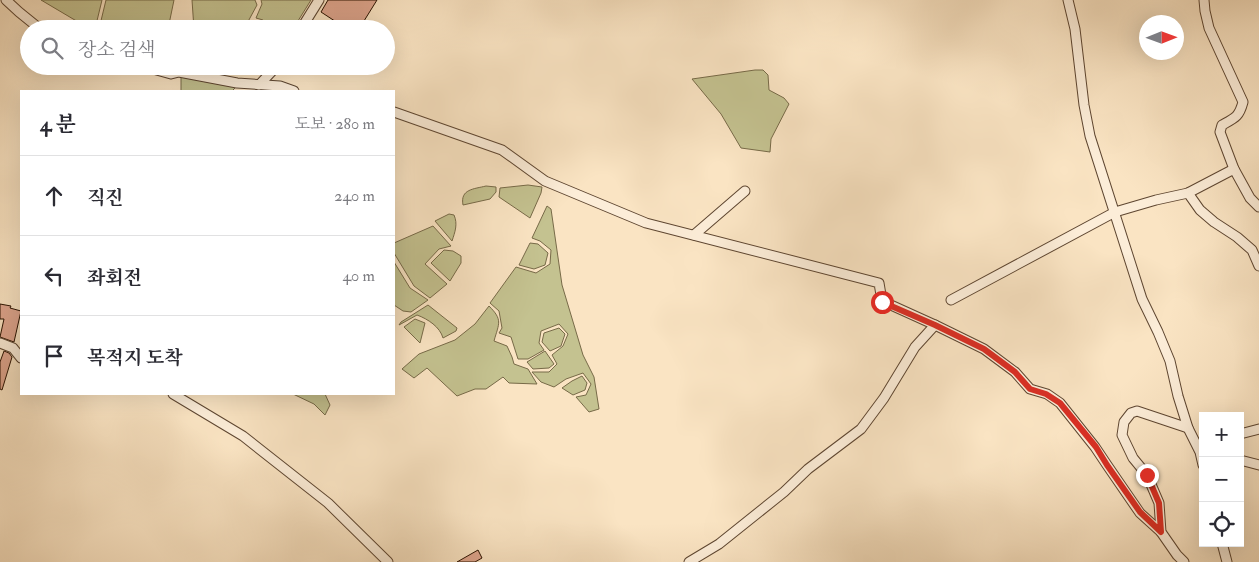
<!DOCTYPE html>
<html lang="ko">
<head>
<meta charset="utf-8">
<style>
  :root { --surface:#fff; --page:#f7f7f7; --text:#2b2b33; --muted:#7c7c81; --line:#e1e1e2 }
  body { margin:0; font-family:"IM FELL Double Pica","Noto Serif KR",serif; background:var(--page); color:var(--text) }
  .controls { position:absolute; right:15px; bottom:15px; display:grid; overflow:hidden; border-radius:0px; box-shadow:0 5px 20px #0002 }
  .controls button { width:45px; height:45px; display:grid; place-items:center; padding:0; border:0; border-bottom:1px solid var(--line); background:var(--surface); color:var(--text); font:25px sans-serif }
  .compass { position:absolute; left:1139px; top:15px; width:45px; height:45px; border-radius:50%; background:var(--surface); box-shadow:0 5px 20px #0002; rotate:89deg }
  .stop { position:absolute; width:15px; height:15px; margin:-11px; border:4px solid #d93025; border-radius:50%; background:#fff }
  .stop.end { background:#d93025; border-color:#fff; box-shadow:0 1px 5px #0008 }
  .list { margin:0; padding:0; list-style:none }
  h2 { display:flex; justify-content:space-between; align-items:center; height:65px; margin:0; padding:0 20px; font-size:21px }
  h2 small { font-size:16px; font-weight:400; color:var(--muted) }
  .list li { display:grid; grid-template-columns:32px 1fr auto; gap:15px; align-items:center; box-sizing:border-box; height:80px; padding:0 20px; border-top:1px solid var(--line) }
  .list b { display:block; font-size:19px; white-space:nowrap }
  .list em { font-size:16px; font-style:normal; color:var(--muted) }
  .icon { flex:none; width:28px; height:28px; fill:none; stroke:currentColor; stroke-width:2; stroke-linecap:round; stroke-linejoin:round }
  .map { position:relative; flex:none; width:1259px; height:562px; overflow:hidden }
  .search { position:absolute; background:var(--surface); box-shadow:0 5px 20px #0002; left:20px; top:20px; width:375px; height:55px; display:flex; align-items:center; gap:12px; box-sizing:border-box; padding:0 18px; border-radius:28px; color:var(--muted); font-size:19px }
  .panel { position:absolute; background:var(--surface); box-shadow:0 5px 20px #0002; left:20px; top:90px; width:375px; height:305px; border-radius:0px }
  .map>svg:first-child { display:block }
  .green { fill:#c4c290; stroke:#776a48 }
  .building { fill:#dea58d; stroke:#2a1200 }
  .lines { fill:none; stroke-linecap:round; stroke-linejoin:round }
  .street-casing { stroke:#5e4631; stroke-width:11 }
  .street { stroke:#fcedd8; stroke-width:9 }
  .route { stroke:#d93025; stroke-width:6 }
</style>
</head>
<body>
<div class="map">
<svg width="1259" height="562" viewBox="0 0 1259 562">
  <rect width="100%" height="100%" fill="#fae4c3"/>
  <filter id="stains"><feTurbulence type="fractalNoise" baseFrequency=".004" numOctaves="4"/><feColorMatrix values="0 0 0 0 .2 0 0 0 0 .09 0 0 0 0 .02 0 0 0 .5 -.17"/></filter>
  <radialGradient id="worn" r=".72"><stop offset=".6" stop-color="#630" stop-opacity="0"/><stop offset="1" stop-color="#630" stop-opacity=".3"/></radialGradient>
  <g class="green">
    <path d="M 41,0 L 102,0 L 95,29 L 90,29 Z"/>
    <path d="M 106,0 L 174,0 L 168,29 L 99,29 Z"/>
    <path d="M 192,0 L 255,0 L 257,5 L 244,29 L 194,29 Z"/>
    <path d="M 261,0 L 311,0 L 293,29 L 262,29 L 263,20 L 256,18 L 262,4 Z"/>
    <path d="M 755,70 L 763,70 L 768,75 L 769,90 L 784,98 L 789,104 L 771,139 L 770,152 L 741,148 L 721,114 L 692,79 Z"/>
    <path d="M 181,77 L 236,87 L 232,91 L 181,91 Z"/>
    <path d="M 528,185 L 542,187 L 541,193 L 530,218 L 499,197 L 500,188 Z"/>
    <path d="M 486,186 L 496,187 L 496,192 L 490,199 L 463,205 C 460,189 474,189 486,186 Z"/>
    <path d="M 547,206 L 551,209 L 562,285 L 583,355 L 594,377 L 599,409 L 589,412 L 576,397 L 586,395 L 591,384 L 583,373 L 566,379 L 554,387 L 541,382 L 532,372 L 549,372 L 557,364 L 552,355 L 563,346 L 568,334 L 559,324 L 541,331 L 539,343 L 544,350 L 528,359 L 518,359 L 511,337 L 499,333 L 502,328 L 499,311 L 490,303 L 516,267 L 536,273 L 550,264 L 551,250 L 540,241 L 532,238 Z"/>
    <path d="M 449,214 L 454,215 C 458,224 455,232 452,241 L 435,221 Z"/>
    <path d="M 433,226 L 451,246 L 439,249 L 425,264 L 447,284 L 430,298 L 414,286 L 394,253 L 394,243 Z"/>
    <path d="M 530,243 L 538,244 L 548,253 L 545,265 L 534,269 L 519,265 Z"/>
    <path d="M 444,250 L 453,251 L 461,256 L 461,263 L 450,281 L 431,263 Z"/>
    <path d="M 394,262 L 410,288 L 428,300 L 411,312 L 403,311 L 394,305 Z"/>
    <path d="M 428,305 L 457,328 L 456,331 L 443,338 C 440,327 428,319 417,315 L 399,325 L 401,322 Z"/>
    <path d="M 489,306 C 503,320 499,323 494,341 L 507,346 L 512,357 L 514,364 L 528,369 L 537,384 L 509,383 L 503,377 L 486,389 L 475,389 L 457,396 L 427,368 L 414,378 L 402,369 L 419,354 L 455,340 L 475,324 Z"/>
    <path d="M 415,319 L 425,323 L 420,343 L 404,327 Z"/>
    <path d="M 559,328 L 565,334 L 561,346 L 550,351 L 542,342 L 544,333 Z"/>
    <path d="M 545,351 L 554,364 L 549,368 L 533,369 L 527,362 Z"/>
    <path d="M 582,376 L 587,383 L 585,390 L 573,395 L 562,388 L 572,381 Z"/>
    <path d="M 293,394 L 325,394 L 330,405 L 325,415 L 314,404 Z"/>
  </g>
  <g class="building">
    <path d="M 328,0 L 377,0 L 359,29 L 347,29 L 321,12 Z"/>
    <path d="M 0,304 L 11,306 L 10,308 L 21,311 L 14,342 L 0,337 L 4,319 L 0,319 Z"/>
    <path d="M 4,351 L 9,353 L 12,357 L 2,390 L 0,389 L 0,362 Z"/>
    <path d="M 478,550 L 482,558 L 475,562 L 457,562 Z"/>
  </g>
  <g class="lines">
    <g class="street-casing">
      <g id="street">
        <path d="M 6,0 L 19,12 L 40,29"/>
        <path d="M 1068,0 L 1075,29 L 1084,105 L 1090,136 L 1142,299 L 1158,332 L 1170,361 L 1178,396 L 1188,428 L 1200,452 L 1203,465"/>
        <path d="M 1204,0 L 1205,11 L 1209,28 L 1243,102 C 1239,117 1235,118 1222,125 L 1220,132 L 1234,169 L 1250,198 L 1259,207"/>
        <path d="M 301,29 L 319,0"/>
        <path d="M 142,66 L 171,74 L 179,72 L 237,83 L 280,86 L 294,91"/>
        <path d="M 259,85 L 277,66"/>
        <path d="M 394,112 L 502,150 L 545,181 L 646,223 L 879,283 L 882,301 L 935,325 L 984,349 L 1015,372 L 1030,389 L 1047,394 L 1060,403 L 1095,447 L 1107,465 L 1140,513 L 1161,532"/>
        <path d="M 1188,193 L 1200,210 L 1214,222 L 1237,237 L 1252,250 L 1259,266"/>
        <path d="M 694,235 L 745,191"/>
        <path d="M 951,300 L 1115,212 L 1156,200 L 1188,193 L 1234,169"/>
        <path d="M 0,343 L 13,348 L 21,358"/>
        <path d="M 173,394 L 243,436 L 328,503 L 388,562"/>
        <path d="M 1240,434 L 1259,429"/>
        <path d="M 1240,460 L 1259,465"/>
        <path d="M 1222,543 L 1227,562"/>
        <path d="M 689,562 L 719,544 L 784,492 L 808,469 L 861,429 L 884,398 L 915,347 L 935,325"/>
        <path d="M 1184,562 L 1177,555 L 1161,532 L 1159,503 L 1147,475 L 1133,458 L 1122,435 L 1124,422 L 1131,413 L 1137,411 L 1188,428"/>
      </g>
    </g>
    <use href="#street" class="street"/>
  </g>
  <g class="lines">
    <path class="route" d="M 882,302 L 935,325 L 984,349 L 1015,372 L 1030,389 L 1046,394 L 1060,403 L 1096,447 L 1107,465 L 1140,512 L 1161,532 L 1159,503 L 1147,475"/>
  </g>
  <rect width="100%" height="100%" filter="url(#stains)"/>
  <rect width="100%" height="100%" fill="url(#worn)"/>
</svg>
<div class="controls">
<button>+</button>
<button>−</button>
<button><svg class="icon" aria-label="locate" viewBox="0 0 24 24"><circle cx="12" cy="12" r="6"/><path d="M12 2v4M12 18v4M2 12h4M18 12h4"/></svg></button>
</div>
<svg class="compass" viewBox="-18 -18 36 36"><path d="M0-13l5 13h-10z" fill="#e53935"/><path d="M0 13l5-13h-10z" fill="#7c7c81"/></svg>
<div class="stop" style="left:882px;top:302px"></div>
<div class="stop end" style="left:1147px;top:475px"></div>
<div class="search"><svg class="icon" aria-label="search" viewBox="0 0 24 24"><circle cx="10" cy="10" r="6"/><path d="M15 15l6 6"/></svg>장소 검색</div>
<section class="panel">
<h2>4 분<small>도보 · 280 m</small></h2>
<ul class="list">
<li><svg class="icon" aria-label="ahead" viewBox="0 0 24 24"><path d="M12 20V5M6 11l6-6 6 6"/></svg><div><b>직진</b></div><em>240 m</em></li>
<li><svg class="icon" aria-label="left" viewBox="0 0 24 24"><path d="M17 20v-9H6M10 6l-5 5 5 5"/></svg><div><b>좌회전</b></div><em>40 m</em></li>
<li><svg class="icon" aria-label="arrive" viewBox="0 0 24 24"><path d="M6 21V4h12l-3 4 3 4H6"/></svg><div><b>목적지 도착</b></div></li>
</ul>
</section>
</div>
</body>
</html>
